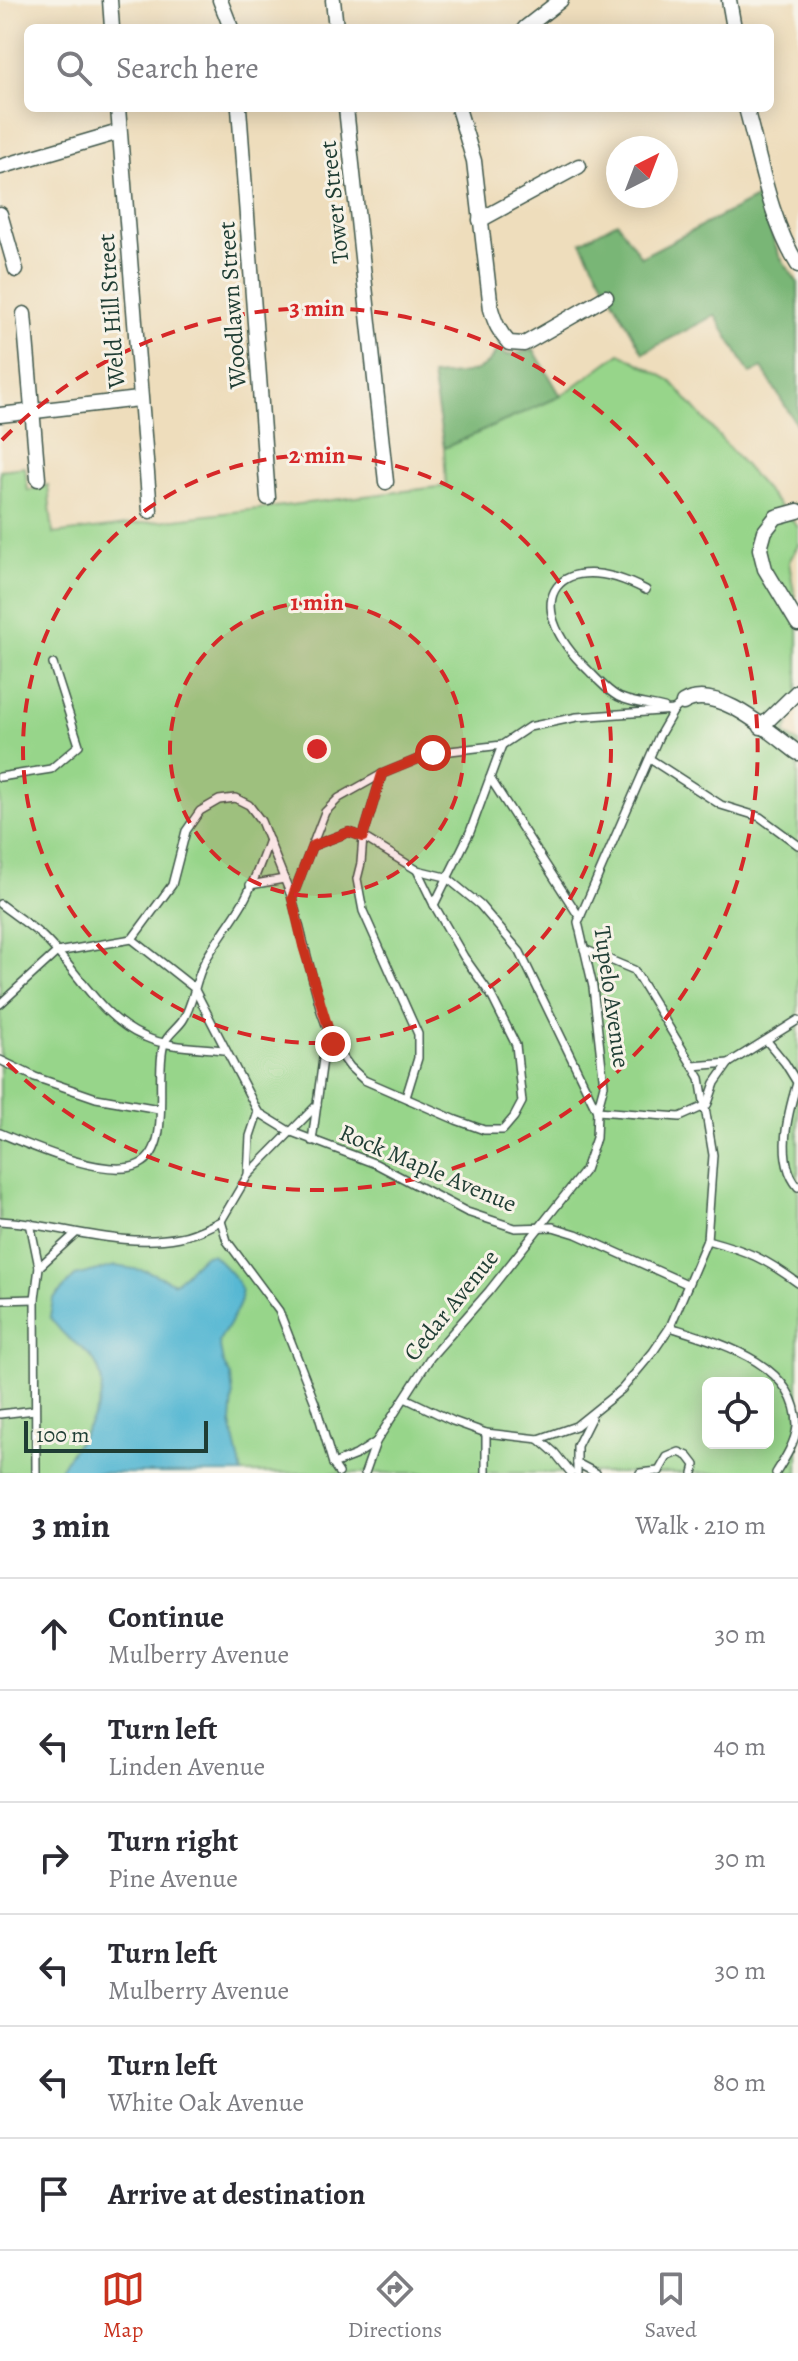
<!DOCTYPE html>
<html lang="en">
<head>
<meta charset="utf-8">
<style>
  :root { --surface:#fff; --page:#f2f2f3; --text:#2b2b33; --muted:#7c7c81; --line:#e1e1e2; --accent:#c8321e }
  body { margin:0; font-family:Alegreya,serif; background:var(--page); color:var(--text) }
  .controls { position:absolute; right:24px; bottom:24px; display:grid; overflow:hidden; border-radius:12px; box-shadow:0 4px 20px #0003 }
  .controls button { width:72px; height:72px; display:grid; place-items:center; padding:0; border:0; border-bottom:2px solid var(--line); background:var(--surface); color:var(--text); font:40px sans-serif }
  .compass { position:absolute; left:606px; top:136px; width:72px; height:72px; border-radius:50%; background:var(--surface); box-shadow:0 4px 20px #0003; rotate:42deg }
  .scale { position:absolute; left:24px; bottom:20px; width:184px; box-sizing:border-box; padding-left:8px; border:4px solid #1f3d34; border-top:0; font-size:22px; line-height:28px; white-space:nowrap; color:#1f3d34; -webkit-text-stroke:6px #f7f3e8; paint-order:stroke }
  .stop { position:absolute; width:24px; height:24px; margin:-18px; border:6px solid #c8321e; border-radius:50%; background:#fff }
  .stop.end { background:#c8321e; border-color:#fff; box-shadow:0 2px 8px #0008 }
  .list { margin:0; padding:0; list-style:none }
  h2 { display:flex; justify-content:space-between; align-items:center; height:104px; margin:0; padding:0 32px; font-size:34px }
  h2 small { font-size:26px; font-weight:400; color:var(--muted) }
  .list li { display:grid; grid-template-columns:52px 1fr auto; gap:24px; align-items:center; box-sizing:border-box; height:112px; padding:0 32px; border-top:2px solid var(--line) }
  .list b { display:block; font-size:30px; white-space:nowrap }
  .list p { margin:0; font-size:26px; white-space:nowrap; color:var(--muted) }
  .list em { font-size:26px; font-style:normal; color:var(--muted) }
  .icon { flex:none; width:44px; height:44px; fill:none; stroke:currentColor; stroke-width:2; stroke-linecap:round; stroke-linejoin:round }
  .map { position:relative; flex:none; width:798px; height:1473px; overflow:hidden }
  .search { position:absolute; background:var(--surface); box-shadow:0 4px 20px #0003; left:24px; right:24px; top:24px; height:88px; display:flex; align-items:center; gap:20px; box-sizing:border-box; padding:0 28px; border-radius:12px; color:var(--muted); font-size:30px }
  .sheet { height:776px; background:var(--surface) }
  nav { display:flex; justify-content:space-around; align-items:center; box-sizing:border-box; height:112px; border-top:2px solid var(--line); background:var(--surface); font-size:22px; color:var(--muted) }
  nav a { display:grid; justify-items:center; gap:4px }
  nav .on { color:var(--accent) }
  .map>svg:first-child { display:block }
  .green { fill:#97d58a; stroke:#5b895f; stroke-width:2; fill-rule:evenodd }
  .forest { fill:#79b676; stroke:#4c7a55; stroke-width:2 }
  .water { fill:#54b7d3; stroke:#3a7a84; stroke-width:2 }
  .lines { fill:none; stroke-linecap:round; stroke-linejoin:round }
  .service-casing { stroke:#3e5548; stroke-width:10 }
  .minor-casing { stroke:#3e5548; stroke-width:17 }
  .service { stroke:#fff; stroke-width:7 }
  .minor { stroke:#fff; stroke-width:14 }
  .route { stroke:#c8321e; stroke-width:10 }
  .ring { fill:none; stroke:#d62828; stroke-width:4; stroke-dasharray:14 10 }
  .labels { text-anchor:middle; stroke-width:6; stroke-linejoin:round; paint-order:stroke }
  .street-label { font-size:24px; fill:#1f3d34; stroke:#f7f3e8 }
  .centre { fill:#d62828; stroke:#f7f3e8; stroke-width:4 }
  .ring-label { font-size:24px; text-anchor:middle; font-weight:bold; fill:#d62828; stroke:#f7f3e8; stroke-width:6; stroke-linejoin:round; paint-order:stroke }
</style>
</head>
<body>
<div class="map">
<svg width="798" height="1473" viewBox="0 0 798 1473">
  <rect width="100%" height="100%" fill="#f7f3e8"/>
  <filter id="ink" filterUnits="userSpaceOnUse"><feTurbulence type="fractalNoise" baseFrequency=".0125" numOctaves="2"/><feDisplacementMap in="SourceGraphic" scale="16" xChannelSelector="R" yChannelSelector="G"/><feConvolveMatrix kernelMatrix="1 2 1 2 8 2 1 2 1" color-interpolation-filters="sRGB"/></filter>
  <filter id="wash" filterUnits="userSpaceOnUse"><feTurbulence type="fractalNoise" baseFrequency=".006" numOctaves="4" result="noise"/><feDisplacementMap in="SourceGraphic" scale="32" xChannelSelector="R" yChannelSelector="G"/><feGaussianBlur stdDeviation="1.8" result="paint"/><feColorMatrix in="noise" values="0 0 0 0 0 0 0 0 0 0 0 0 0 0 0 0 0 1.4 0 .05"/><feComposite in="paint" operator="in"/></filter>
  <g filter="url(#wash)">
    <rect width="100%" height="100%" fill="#eeddbc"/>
    <path class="green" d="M 620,353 L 670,380 L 798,527 L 798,545 L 789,562 L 798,616 L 798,699 L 785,734 L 798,743 L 798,1473 L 0,1473 L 0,470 L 25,467 L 28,491 L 48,485 L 53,534 L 446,486 L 444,448 L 561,396 ZM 708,1383 L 768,1383 L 768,1443 L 708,1443 Z"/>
    <g class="forest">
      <path d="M 758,197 L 779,255 L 798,283 L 798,427 L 762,368 L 750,374 L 715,315 L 643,353 L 581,242 L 617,222 L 641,257 Z"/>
      <path d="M 497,349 L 508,355 L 534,350 L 561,396 L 444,448 L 432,376 C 459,373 485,378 497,349 Z"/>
    </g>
    <path class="water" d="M 212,1254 C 255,1295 245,1294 219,1342 L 223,1363 L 231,1377 L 233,1397 L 231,1423 L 242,1473 L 58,1473 C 74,1441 120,1401 94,1361 C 88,1351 75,1344 66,1336 C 60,1331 55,1324 50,1317 L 53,1299 L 75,1276 L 115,1266 L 147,1271 L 175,1283 L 204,1255 Z"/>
  </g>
  <g filter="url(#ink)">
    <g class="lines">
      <g class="service-casing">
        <g id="service">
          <path d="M 646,590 C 559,544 515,601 588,670 C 597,679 609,693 621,698 C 634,703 651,705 664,708"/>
          <path d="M 650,759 L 721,805 L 760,817 L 798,845"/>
          <path d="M 382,774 L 363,837 L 361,863 L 357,879 L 363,911 L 418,1034 L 418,1058 L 406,1097"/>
          <path d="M 0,777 L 51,769 L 79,745 L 53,664"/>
          <path d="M 490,778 L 580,918"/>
          <path d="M 312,846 L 349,832 L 363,837 L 417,870 L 446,877 L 480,905 L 520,952 L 597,1111"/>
          <path d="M 250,885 L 284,879"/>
          <path d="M 292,898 L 325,812 L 339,798 L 382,774 L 433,753 L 502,745 L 529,727 L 577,717 L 674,710"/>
          <path d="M 0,904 C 13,914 27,923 40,934 C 76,966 98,1018 145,1037 C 169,1048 199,1047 224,1050"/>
          <path d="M 434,905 L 470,832 L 502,745"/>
          <path d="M 132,939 L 194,988 L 258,1112 L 289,1131 L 376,1164 L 467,1212 L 515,1228 L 553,1227 L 576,1234 L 687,1284"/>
          <path d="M 57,952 L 132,939 L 172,885 L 186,831 L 200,811 L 219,800 L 235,798 L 249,805 L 261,821 L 292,898 L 321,1011 L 333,1044 L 350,1067 L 364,1080 L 456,1120 L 484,1130 L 503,1130 L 514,1117 L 522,1102 L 516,1045 L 491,995 L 464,957 L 434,905 L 417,870"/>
          <path d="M 0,1004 L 57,952"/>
          <path d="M 767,1041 L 785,1063 L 798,1084"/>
          <path d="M 0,1060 L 35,1077 L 96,1098 L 159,1109"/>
          <path d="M 693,1066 L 729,1063"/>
          <path d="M 797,1083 C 788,1113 775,1160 798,1187"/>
          <path d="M 708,1103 L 715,1083 L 729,1063 L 798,1020"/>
          <path d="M 597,1111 L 680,1117 L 707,1105"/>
          <path d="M 0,1133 C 31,1146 108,1180 140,1164 C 173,1148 154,1075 164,1044 C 167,1035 178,1028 183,1020 C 193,1004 195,981 204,963 C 215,942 231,923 243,902 C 254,883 261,861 269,840"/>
          <path d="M 312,1141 L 327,1029"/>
          <path d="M 248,1175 L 317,1105"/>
          <path d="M 0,1221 C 60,1224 119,1249 180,1237 C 194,1235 208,1227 221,1221"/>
          <path d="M 221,1221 L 227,1241 L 279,1311 L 315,1403 L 333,1464 L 339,1473"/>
          <path d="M 221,1221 L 248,1175 L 250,1136 L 258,1112"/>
          <path d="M 30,1223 L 39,1267"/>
          <path d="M 707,1240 C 748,1251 764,1258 798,1283"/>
          <path d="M 0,1300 L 35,1299"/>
          <path d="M 670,1327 C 717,1342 798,1363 797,1427 C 795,1443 784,1460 776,1473"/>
          <path d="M 405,1398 L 453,1421 L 486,1433 L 539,1439 L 576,1426 L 622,1389 L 653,1352 L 670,1327 L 707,1240 L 713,1155 L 700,1078 L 634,970 L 584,949"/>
          <path d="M 0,1414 L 35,1410"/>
          <path d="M 486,1433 L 486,1473"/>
          <path d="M 539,1439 L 555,1453 L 571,1473"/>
          <path d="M 577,1463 L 596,1473"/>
          <path d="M 333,1464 L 356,1455 L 376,1442"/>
          <path d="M 659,1471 L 667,1457 L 679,1452 L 688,1456 L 695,1465 L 693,1473"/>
          <path d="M 36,1473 L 35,1299 L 39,1267 L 75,1234"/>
          <path d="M 365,1473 L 376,1442 L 430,1358 L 489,1291 L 585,1170 L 596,1138 L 597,1111 L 604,1085 L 593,987 L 578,922 L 659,736 L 674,710 L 682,703"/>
          <path d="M 577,1473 L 577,1446 L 591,1418"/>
          <path d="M 640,1473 L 659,1471"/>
        </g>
      </g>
      <g class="minor-casing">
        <g id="minor">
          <path d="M 110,0 L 112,28"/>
          <path d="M 220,0 L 231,28"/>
          <path d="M 333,0 L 336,28"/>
          <path d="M 729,0 L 734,28"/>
          <path d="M 525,28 L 561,0"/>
          <path d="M 118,108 L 150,511"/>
          <path d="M 239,108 L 268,498"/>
          <path d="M 346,108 L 386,482"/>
          <path d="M 458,108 L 474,161 L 491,309 C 495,323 499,332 509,343 L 524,344 L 606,297"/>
          <path d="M 746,108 C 760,158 770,221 798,265"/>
          <path d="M 0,167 L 119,132"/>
          <path d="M 0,214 L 16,270"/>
          <path d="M 480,220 L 579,166"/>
          <path d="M 24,314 L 38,479"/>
          <path d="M 0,415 L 139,399"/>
          <path d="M 798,511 L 776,517 L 765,531 L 760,549 L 765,569 L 798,624"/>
          <path d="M 683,703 C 716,682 771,733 798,753"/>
          <path d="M 761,727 L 798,691"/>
        </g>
      </g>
      <use href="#service" class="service"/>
      <use href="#minor" class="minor"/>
    </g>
  </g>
  <g class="lines" filter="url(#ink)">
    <path class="route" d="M 333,1044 L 303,946 L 292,898 L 312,846 L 349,832 L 363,837 L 382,774 L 433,753"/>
  </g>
  <circle cx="317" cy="749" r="147" fill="#d62828" fill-opacity=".12"/>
  <g class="ring">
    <circle cx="317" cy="749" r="147"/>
    <circle cx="317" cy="749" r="294"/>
    <path d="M2 440A441 441 0 1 1 2 1058"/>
  </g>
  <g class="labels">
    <g class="street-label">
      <text transform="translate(334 202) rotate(-96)" y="8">Tower Street</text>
      <text transform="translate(232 305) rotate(-94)" y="8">Woodlawn Street</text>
      <text transform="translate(111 311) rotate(-94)" y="8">Weld Hill Street</text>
      <text transform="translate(612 997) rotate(82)" y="8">Tupelo Avenue</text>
      <text transform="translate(428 1168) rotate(23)" y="8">Rock Maple Avenue</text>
      <text transform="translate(451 1305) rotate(-51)" y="8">Cedar Avenue</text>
    </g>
  </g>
  <circle cx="317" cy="749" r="12" class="centre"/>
  <g class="ring-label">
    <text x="317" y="316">3 min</text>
    <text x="317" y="463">2 min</text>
    <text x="317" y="610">1 min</text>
  </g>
</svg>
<div class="controls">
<button><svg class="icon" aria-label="locate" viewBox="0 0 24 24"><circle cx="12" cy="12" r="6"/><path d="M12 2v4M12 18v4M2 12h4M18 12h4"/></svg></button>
</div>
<svg class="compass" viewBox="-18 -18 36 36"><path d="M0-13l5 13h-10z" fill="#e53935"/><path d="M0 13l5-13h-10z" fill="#7c7c81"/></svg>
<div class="scale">100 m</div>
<div class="stop" style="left:433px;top:753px"></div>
<div class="stop end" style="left:333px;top:1044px"></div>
<div class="search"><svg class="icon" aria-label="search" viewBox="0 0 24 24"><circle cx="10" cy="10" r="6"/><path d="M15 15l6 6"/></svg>Search here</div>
</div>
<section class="sheet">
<h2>3 min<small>Walk · 210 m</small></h2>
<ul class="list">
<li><svg class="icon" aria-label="ahead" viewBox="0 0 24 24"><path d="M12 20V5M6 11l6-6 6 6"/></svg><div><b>Continue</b><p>Mulberry Avenue</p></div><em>30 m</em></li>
<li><svg class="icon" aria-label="left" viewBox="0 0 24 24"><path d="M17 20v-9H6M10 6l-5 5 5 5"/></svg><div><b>Turn left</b><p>Linden Avenue</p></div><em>40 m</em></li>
<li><svg class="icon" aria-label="right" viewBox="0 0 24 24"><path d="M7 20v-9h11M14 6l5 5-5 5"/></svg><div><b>Turn right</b><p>Pine Avenue</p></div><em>30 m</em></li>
<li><svg class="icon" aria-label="left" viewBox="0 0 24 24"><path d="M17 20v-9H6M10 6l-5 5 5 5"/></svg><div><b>Turn left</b><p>Mulberry Avenue</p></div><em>30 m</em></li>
<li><svg class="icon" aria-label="left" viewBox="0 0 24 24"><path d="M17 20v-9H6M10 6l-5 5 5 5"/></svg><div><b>Turn left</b><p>White Oak Avenue</p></div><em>80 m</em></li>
<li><svg class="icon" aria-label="arrive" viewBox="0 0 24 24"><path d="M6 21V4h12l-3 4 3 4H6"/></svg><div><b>Arrive at destination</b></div></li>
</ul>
</section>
<nav>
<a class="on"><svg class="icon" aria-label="map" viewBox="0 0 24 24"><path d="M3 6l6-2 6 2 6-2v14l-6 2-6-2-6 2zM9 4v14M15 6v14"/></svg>Map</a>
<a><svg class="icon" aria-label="directions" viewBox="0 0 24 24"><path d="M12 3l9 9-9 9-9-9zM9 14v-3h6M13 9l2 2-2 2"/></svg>Directions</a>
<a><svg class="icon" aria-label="saved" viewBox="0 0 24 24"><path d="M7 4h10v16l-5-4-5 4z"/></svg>Saved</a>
</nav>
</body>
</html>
